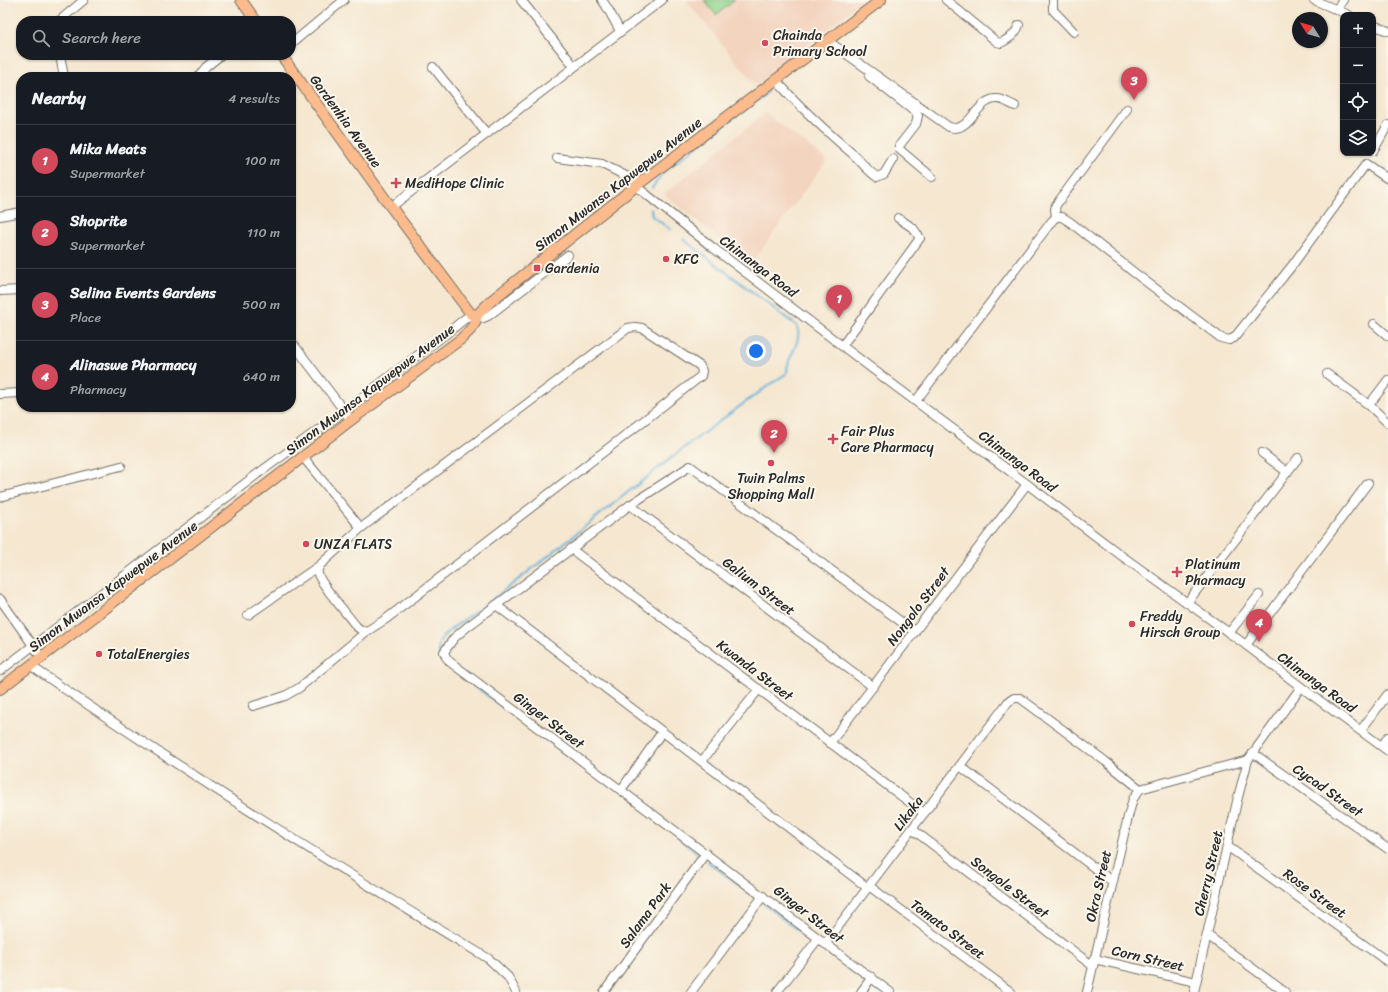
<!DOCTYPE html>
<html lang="en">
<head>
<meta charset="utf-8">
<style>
  :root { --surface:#171b24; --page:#242831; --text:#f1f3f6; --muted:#9ea1a6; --line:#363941; --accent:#d1495b }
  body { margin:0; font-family:Sriracha,sans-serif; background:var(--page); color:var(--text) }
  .controls { position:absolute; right:12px; top:12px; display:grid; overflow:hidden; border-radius:8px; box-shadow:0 1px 3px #0004 }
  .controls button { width:36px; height:36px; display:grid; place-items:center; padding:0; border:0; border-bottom:1px solid var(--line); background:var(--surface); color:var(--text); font:20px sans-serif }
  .compass { position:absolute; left:1292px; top:12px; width:36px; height:36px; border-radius:50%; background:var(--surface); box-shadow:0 1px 3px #0004; rotate:307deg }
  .you { position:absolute; left:756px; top:351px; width:14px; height:14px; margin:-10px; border:3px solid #fff; border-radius:50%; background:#1a73e8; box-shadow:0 0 0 6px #1a73e833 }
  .badge { display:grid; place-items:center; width:26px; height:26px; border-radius:50%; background:var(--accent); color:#fff; font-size:13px; font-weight:700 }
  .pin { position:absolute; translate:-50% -33px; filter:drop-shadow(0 1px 2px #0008) }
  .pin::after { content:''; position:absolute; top:21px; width:14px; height:12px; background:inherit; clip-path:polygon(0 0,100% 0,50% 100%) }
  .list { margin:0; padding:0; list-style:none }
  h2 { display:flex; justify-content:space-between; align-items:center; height:52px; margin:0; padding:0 16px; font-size:17px }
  h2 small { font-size:13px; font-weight:400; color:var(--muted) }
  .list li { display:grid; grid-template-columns:26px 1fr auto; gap:12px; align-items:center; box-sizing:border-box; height:72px; padding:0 16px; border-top:1px solid var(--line) }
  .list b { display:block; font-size:15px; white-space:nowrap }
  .list p { margin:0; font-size:13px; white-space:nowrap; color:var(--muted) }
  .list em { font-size:13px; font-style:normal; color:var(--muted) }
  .icon { flex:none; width:22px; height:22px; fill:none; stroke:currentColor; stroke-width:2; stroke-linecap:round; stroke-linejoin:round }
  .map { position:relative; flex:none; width:1388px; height:992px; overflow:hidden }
  .search { position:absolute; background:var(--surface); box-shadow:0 1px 3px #0004; left:16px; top:16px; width:280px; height:44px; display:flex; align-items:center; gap:10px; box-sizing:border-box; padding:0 14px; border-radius:16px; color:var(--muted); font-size:15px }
  .panel { position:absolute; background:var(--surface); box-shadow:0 1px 3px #0004; left:16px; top:72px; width:280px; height:340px; border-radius:16px }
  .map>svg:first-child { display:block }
  .built { fill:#f3d4bf }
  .green { fill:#93d890; stroke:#5f825e }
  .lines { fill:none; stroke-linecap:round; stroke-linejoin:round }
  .stream { stroke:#61b1dc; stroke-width:2 }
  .minor-casing { stroke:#726d65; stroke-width:10 }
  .major-casing { stroke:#726d65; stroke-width:12 }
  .minor { stroke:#fff; stroke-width:8 }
  .major { stroke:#fbbb8c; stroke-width:10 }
  .poi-dot { fill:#d1495b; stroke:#fbf7ec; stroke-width:1.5 }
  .labels { text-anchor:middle; stroke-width:4; stroke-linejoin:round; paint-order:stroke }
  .poi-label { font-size:14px; fill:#2b2b2b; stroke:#fbf7ec; text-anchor:start }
  .street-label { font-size:14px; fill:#2b2b2b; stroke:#fbf7ec }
</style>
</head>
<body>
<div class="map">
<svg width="1388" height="992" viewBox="0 0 1388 992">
  <rect width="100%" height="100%" fill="#fbf7ec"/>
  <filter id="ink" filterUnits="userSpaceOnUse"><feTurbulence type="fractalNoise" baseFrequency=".025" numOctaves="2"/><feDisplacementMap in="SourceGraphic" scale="8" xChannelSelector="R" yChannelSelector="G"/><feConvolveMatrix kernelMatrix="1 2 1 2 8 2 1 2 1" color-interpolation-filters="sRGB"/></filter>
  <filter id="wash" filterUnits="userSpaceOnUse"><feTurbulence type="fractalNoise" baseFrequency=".012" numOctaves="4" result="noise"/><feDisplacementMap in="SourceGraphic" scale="16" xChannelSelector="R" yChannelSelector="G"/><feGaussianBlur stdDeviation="0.9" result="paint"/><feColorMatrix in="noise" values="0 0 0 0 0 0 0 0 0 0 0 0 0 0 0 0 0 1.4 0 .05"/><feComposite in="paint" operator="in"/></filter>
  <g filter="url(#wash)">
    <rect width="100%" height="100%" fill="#f5e7d0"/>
    <g class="built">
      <path d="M 686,0 L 864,0 L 756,86 Z"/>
      <path d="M 765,113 L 827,160 L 751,264 L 664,194 Z"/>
    </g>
    <path class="green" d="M 704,0 L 735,0 L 716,15 Z"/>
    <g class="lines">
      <g class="stream">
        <path d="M 652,188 L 663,172 L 768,92"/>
        <path d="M 651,209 L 652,216 L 671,230"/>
        <path d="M 586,769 L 444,663 C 438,656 436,645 442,638 C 451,627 466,619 478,610 C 498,596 518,580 538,564 C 620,499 700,432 787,373 C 786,356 803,344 797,326 L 683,239"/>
        <path d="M 678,838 L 699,854"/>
        <path d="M 708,862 L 754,896"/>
        <path d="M 764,904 L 808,938"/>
        <path d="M 818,945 L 863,979"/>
        <path d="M 874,987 L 881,992"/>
      </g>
    </g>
  </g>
  <g filter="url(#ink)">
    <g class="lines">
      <g class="minor-casing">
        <g id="minor">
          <path d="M 521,0 L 574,66"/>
          <path d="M 602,0 L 608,9 L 620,31"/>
          <path d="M 946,0 L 997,42 L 1001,43 C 1010,38 1016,34 1019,25"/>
          <path d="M 1053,0 L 1053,10 L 1074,32"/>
          <path d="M 1314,0 L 1349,15"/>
          <path d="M 1336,10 L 1343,0"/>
          <path d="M 59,21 L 84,0"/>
          <path d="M 1373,25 L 1388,31"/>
          <path d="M 828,41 L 949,127 C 951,127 953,128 955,128 C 971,128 979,97 998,99 C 1003,99 1010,104 1015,106"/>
          <path d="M 291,44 L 344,0"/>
          <path d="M 60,55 L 64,77"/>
          <path d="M 433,67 L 487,134"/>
          <path d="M 869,76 L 915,112 L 918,116 L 916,124 L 899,146 L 899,149 L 932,177"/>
          <path d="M 198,77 L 206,67 L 221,55"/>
          <path d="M 776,80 C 800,108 827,132 855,156 C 862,163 869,172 877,177 L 884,174 L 893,159"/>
          <path d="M 1373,151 L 1388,125"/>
          <path d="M 557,158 L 602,164 L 640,183"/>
          <path d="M 636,186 L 712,247 L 895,386 L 1027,484 L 1122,556 L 1246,645 L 1301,687 L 1388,751"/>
          <path d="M 391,207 L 662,0"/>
          <path d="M 0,216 L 21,212"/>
          <path d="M 1056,217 L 1055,209 L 1056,205 L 1127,109"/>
          <path d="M 0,291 L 21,290"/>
          <path d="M 477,315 L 483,318 L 488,316 L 568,255"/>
          <path d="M 1374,324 L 1388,336"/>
          <path d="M 291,341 L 351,420"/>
          <path d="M 842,346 L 920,238 L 913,228 L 898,218"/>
          <path d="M 1327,374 L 1369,405 L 1388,423"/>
          <path d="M 0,394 L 21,393"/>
          <path d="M 916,401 L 1052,221 L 1056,217 L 1062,217 L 1070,222 L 1136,274 L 1221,338 L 1229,340 L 1234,338 L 1291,267 L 1366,164 L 1388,179"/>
          <path d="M 1369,405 L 1388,380"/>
          <path d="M 1262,453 L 1287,472"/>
          <path d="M 303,457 L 361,528"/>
          <path d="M 0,497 L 121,466"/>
          <path d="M 630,505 L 873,687"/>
          <path d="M 571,549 L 924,813"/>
          <path d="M 320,565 C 318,569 317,571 318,574 C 321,585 348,615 356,626 L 361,630 L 367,631"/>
          <path d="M 0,599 L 42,658"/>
          <path d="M 1187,603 L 1298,458"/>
          <path d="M 496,605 L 868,888"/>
          <path d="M 248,615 L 320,565 L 361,528 L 628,328 L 635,327 L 642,328 L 700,366 L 702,371 L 701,376 L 619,440 L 386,619 L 367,631 L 299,688 L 285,696 L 253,706"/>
          <path d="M 1229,633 L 1259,595"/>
          <path d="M 1246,645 L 1368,483"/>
          <path d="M 31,666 C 180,769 334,866 489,959 L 508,977 L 516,992"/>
          <path d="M 0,671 L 256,475 L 344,411 L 447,333 L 471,314"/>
          <path d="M 1361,730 L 1388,694"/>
          <path d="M 830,743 L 1027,484"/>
          <path d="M 1382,746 L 1388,737"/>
          <path d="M 1253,753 L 1388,849"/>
          <path d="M 702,761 L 759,689"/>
          <path d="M 960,766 L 1113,882"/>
          <path d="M 1140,789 L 1248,760 L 1301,687"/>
          <path d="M 621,790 L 662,732"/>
          <path d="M 912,829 L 1093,966"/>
          <path d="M 1227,846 L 1388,962"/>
          <path d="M 869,886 L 1011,992"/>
          <path d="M 1207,935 L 1285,992"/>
          <path d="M 825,944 L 1008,702 L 1014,698 L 1020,698 L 1105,761 L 1140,789"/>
          <path d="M 1094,959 L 1196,982"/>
          <path d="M 604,992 L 706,853"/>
          <path d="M 691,992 L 763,896"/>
          <path d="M 777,992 L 818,939"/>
          <path d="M 861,992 L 872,977"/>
          <path d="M 890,992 L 450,662 L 446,657 L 444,652 L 454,638 L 467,627 L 630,505 L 690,466 L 915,632"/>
          <path d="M 1087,992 L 1128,817 L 1133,799 L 1140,789"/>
          <path d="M 1194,992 L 1238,797 L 1248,760"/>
        </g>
      </g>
      <g class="major-casing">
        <g id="major">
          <path d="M 241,0 L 256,21"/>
          <path d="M 281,55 L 391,207 L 471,314 L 477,315"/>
          <path d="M 0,689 L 351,420 L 461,339 L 471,329 L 475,323 L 477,315 L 492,300 L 636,186 L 881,0"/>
        </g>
      </g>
      <use href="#minor" class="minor"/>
      <use href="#major" class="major"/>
    </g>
  </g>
  <g class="poi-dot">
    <circle cx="765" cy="43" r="4"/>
    <path d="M394 177h4v4h4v4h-4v4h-4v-4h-4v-4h4z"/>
    <circle cx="666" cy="259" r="4"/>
    <rect x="533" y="264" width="8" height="8" rx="2"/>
    <path d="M831 433h4v4h4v4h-4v4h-4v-4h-4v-4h4z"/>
    <circle cx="771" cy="463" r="4"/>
    <circle cx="306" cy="544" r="4"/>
    <path d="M1175 566h4v4h4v4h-4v4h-4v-4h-4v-4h4z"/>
    <circle cx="1132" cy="624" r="4"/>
    <circle cx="99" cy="654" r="4"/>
  </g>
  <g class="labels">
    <g class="poi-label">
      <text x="773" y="40">Chainda<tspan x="773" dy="16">Primary School</tspan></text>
      <text x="405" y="188">MediHope Clinic</text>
      <text x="674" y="264">KFC</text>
      <text x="545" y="273">Gardenia</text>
      <text x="841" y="436">Fair Plus<tspan x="841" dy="16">Care Pharmacy</tspan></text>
      <text x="771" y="483" text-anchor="middle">Twin Palms<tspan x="771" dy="16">Shopping Mall</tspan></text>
      <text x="314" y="549">UNZA FLATS</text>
      <text x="1185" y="569">Platinum<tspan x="1185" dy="16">Pharmacy</tspan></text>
      <text x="1140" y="621">Freddy<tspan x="1140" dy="16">Hirsch Group</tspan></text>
      <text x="107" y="659">TotalEnergies</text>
    </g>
    <g class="street-label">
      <text transform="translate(346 121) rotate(54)" y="5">Gardenhia Avenue</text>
      <text transform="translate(618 184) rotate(-38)" y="5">Simon Mwansa Kapwepwe Avenue</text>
      <text transform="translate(759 266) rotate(37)" y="5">Chimanga Road</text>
      <text transform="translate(370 389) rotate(-37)" y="5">Simon Mwansa Kapwepwe Avenue</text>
      <text transform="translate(1018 461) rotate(37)" y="5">Chimanga Road</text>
      <text transform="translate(113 586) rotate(-37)" y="5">Simon Mwansa Kapwepwe Avenue</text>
      <text transform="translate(759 586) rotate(37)" y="5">Galium Street</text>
      <text transform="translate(918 606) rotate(-53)" y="5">Nongolo Street</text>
      <text transform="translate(755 670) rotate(37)" y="5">Kwanda Street</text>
      <text transform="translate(1317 682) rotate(36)" y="5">Chimanga Road</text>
      <text transform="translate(549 720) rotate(37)" y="5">Ginger Street</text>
      <text transform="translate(1328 790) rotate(35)" y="5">Cycad Street</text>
      <text transform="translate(908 813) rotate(-53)" y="5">Likaka</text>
      <text transform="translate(1208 873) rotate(-77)" y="5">Cherry Street</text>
      <text transform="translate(1098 886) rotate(-77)" y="5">Okra Street</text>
      <text transform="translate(1010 887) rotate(37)" y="5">Songole Street</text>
      <text transform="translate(1315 893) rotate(36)" y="5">Rose Street</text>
      <text transform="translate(809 914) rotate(38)" y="5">Ginger Street</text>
      <text transform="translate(645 915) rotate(-54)" y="5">Salama Park</text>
      <text transform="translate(948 929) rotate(37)" y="5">Tomato Street</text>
      <text transform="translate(1148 958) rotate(13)" y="5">Corn Street</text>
    </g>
  </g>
</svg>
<div class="controls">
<button>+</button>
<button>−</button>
<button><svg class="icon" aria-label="locate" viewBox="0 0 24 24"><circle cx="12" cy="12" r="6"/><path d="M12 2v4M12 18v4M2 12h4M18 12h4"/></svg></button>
<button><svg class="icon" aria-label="layers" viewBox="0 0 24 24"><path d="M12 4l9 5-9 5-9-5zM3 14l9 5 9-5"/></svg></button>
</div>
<svg class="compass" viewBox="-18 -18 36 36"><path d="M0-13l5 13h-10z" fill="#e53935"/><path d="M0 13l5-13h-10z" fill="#9ea1a6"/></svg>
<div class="you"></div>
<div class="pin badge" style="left:839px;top:318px">1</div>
<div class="pin badge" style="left:774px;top:453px">2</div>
<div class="pin badge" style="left:1134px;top:100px">3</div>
<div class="pin badge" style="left:1259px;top:642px">4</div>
<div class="search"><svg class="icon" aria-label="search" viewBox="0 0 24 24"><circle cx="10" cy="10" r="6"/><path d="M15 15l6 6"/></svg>Search here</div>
<section class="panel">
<h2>Nearby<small>4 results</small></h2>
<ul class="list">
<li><span class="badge">1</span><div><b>Mika Meats</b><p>Supermarket</p></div><em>100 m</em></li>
<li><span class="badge">2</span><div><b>Shoprite</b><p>Supermarket</p></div><em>110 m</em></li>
<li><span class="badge">3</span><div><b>Selina Events Gardens</b><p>Place</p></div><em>500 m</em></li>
<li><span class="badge">4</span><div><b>Alinaswe Pharmacy</b><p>Pharmacy</p></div><em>640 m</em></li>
</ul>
</section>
</div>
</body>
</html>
